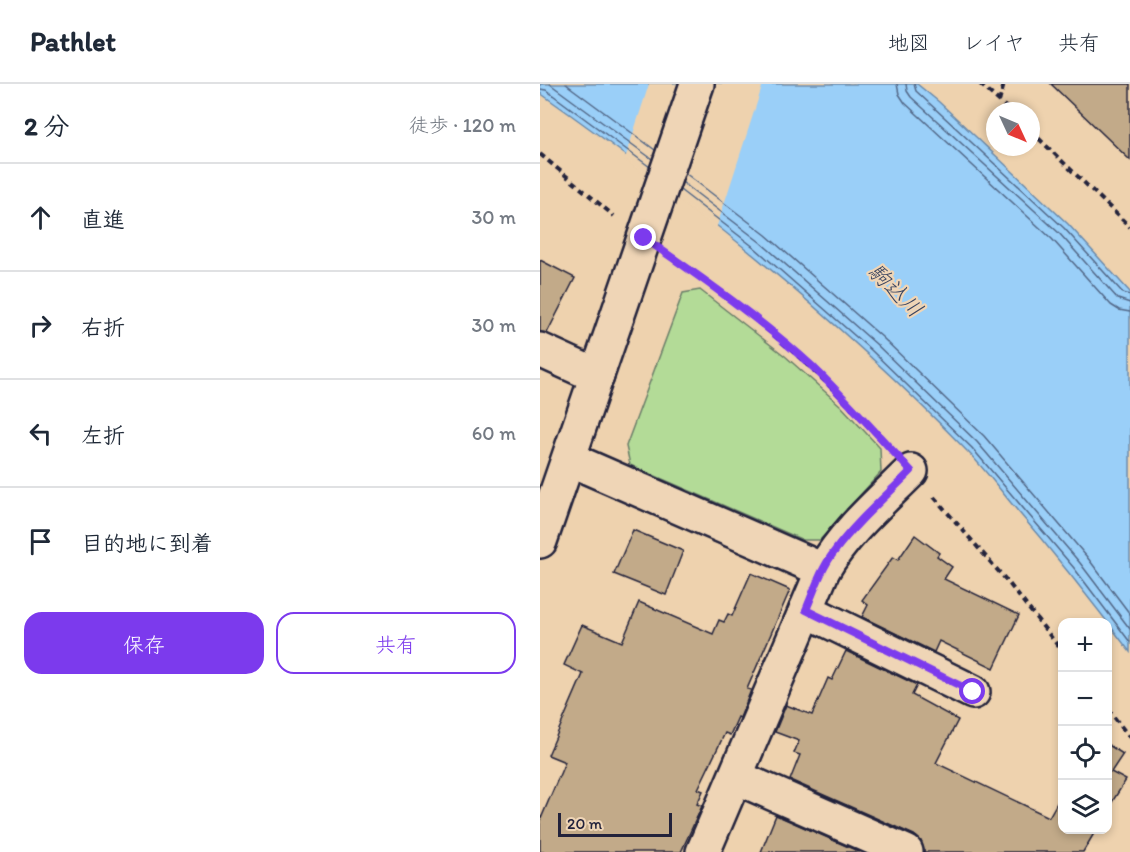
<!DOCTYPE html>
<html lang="ja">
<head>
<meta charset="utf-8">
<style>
  :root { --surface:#fff; --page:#f2f2f3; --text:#1f2937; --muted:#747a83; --line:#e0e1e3; --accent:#7c3aed }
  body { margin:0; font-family:Itim,"Klee One",sans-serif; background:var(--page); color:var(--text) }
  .controls { position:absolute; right:18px; bottom:18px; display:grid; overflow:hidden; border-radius:12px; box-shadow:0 3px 9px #0003 }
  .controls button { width:54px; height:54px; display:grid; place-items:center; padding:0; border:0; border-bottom:2px solid var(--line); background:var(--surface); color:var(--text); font:30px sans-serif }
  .compass { position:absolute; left:446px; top:18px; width:54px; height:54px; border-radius:50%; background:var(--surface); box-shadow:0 3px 9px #0003; rotate:134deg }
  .scale { position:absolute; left:18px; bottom:15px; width:114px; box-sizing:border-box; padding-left:6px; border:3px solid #22223b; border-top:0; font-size:16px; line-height:21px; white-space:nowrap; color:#22223b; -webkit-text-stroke:4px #efd5b6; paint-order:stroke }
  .stop { position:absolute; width:18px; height:18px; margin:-14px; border:4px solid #7c3aed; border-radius:50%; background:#fff }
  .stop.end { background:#7c3aed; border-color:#fff; box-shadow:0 2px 6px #0008 }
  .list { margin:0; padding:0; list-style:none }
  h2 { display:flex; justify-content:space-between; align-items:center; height:78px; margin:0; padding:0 24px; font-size:26px }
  h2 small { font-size:20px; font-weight:400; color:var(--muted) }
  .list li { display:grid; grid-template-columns:39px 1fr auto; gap:18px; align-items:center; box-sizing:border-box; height:108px; padding:0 24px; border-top:2px solid var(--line) }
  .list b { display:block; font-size:22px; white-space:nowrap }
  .list em { font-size:20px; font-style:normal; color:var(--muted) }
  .actions { display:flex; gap:12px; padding:18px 24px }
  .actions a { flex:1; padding:14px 0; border:2px solid var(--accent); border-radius:18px; text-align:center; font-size:21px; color:var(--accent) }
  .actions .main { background:var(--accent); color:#fff }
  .icon { flex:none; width:33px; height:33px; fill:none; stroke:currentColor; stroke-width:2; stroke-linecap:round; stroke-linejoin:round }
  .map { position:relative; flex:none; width:590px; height:768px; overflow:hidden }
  header { display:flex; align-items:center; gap:36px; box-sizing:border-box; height:84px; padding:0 30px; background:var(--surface); border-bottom:2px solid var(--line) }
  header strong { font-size:28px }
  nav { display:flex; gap:33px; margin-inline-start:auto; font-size:21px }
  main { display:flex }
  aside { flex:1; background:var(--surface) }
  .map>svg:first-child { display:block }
  .green { fill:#b3db97; stroke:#6a7e69; stroke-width:1.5 }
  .water { fill:#9acff8; stroke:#6a8aac; stroke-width:1.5 }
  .pier { fill:#eed2ae }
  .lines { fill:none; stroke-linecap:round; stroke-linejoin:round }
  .shore { stroke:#526787; stroke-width:1.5 }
  .building { fill:#c2aa89; stroke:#22223b; stroke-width:1.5 }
  .minor-casing { stroke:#22223b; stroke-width:38 }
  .path { stroke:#22223b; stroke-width:4; stroke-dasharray:6 4.5; stroke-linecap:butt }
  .minor { stroke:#efd5b6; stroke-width:33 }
  .route { stroke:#7c3aed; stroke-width:8 }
  .labels { text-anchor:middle; stroke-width:4.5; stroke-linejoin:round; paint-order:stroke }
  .water-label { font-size:22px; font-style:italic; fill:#3a4561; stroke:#efd5b6 }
</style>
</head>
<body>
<header>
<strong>Pathlet</strong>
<nav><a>地図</a><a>レイヤ</a><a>共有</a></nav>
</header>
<main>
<aside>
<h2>2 分<small>徒歩 · 120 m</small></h2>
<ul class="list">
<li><svg class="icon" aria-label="ahead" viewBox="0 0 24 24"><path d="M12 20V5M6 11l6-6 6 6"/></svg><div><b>直進</b></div><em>30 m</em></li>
<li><svg class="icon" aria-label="right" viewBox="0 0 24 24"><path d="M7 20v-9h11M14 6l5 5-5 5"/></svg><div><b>右折</b></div><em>30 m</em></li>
<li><svg class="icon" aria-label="left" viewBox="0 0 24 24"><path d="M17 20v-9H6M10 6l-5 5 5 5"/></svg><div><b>左折</b></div><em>60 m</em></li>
<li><svg class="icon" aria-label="arrive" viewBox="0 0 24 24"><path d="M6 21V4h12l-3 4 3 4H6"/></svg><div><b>目的地に到着</b></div></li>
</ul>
<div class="actions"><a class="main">保存</a><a>共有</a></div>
</aside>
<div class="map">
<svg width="590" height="768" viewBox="0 0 590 768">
  <rect width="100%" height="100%" fill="#eed2ae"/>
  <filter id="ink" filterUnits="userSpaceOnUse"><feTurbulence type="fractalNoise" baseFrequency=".0167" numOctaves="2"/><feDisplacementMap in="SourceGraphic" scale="12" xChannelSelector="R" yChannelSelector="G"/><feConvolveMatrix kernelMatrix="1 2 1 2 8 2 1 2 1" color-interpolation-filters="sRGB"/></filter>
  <g filter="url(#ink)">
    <path class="green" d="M 160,206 L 245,272 L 301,322 L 340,364 L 341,388 L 280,456 L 263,456 L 90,381 L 86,362 L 143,209 Z"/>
    <path class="water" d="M 0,0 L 377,0 L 399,18 L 528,140 L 590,208 L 590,568 C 552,517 513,468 471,419 C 457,402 443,383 427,367 C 298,234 152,116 0,9 Z"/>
    <path class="pier" d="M 109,0 L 223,0 L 176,145 L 85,75 Z"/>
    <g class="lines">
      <g class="shore">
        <path d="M 10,0 L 112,75"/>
        <path d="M 26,0 L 115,66"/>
        <path d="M 357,0 L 359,10 L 365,19 L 512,155 L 571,221 L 579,226 L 590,228"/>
        <path d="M 366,0 L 367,7 L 371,13 L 519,149 L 578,215 L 590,219"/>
        <path d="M 374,0 L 376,7 L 524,144 L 583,209 L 590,211"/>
        <path d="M 0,5 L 6,6 L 110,83"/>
        <path d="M 145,89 L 226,151 L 342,253 L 444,352 L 547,473 L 590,530"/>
        <path d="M 142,98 L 220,158 L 336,260 L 437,358 L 540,479 L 590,545"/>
        <path d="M 140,106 L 215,164 L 331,266 L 432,364 L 534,484 L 590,558"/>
      </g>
    </g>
    <g class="building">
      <path d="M 511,0 L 590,0 L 590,76 Z"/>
      <path d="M 0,176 L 35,194 L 7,249 L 0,248 Z"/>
      <path d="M 93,446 L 143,467 L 126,511 L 74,490 Z"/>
      <path d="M 375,451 L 399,469 L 397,472 L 412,483 L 404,495 L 479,531 L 454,584 L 399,557 L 394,568 L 322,533 L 328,521 L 322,516 L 353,473 L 358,476 Z"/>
      <path d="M 211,489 L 250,506 L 207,605 L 211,606 L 200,634 L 198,633 L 190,651 L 185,649 L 158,705 L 163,707 L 157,720 L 162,722 L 141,768 L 0,768 L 0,737 L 25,678 L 8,671 L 43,590 L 24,581 L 42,541 L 82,558 L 99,518 L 173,550 L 179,536 L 184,538 L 188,530 L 192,532 Z"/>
      <path d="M 306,567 L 377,601 L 372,611 L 418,636 L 396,679 L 509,733 L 522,710 L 522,746 L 556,746 L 543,768 L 384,768 L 381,757 L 374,751 L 250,696 L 260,671 L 254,669 L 259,657 L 235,648 L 246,621 L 272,631 L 288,594 L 292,596 Z"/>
      <path d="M 567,660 L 583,670 L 571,688 L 586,696 L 567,726 Z"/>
      <path d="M 236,731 L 320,768 L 221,768 Z"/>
    </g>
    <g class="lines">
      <g class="minor-casing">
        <g id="minor">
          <path d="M 0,266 L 57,292"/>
          <path d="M 29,375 L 283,486"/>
          <path d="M 0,457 L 157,0"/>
          <path d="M 266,526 L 433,608"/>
          <path d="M 196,693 L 366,768"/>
          <path d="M 163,768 L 283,486 C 305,448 340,418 371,387"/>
        </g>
      </g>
      <g class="path">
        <path d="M 440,0 L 470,27"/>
        <path d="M 459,18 L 464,0"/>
        <path d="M 491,47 L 590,143"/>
        <path d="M 0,70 L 74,132"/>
        <path d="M 134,175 C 214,229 282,289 347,361"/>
        <path d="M 394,413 L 467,497 L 522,567"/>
        <path d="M 568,625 L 590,654"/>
      </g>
      <use href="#minor" class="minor"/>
    </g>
  </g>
  <g class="lines" filter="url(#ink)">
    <path class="route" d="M 104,154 C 162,194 222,236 274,284 C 308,317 339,352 371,387 C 345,413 316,438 294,468 C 281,485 274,507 266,526 L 433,608"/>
  </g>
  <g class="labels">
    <g class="water-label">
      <text transform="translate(356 206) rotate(44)" y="8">駒込川</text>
    </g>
  </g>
</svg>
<div class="controls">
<button>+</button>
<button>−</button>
<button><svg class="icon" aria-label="locate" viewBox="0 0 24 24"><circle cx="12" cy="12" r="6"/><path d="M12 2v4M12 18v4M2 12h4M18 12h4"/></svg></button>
<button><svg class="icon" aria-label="layers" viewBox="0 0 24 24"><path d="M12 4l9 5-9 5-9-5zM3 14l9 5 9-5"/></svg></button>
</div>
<svg class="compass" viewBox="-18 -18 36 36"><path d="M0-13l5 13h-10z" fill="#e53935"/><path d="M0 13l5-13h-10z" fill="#747a83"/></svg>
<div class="scale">20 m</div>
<div class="stop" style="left:433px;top:608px"></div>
<div class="stop end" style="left:104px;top:154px"></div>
</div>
</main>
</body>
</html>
